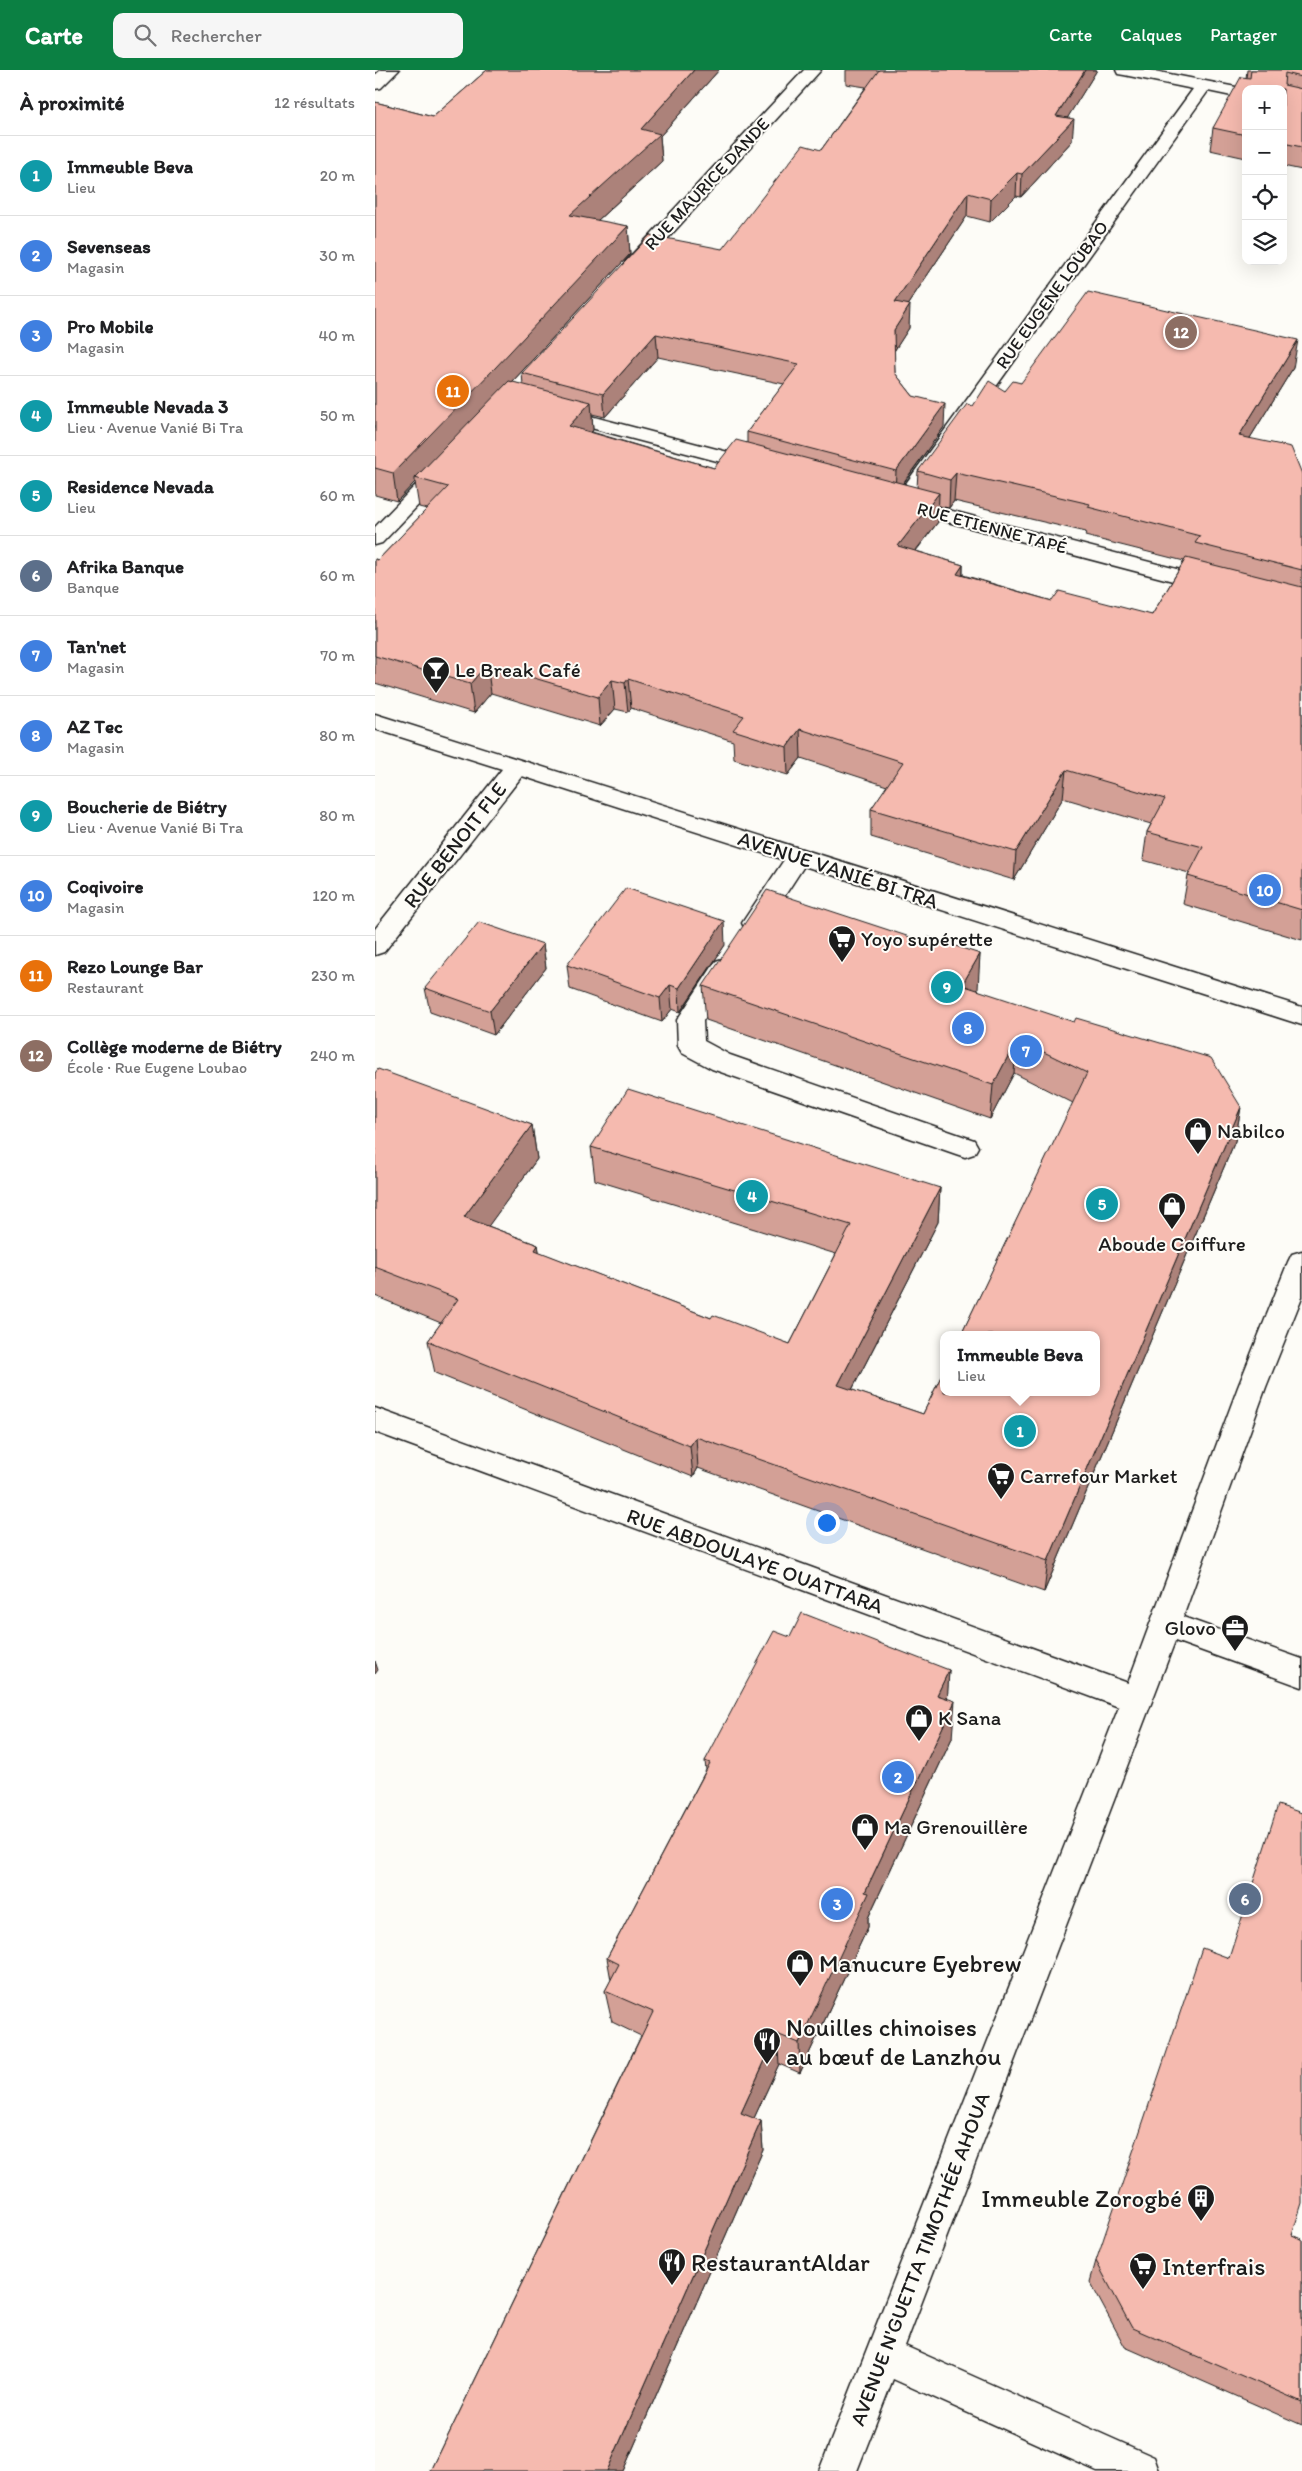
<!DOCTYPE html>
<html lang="fr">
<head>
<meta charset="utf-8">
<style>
  :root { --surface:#fff; --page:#f6f6f6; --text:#202124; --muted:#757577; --line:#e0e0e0; --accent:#0b8043 }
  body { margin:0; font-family:Itim,sans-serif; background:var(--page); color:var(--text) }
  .controls { position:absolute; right:15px; top:15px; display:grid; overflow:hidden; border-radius:10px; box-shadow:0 5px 20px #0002 }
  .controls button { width:45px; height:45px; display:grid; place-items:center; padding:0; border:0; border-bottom:1px solid var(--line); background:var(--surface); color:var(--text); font:25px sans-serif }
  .you { position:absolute; left:451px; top:1452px; width:18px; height:18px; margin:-12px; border:4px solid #fff; border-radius:50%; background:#1a73e8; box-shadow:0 0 0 8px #1a73e833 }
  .badge { display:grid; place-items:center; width:32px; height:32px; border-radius:50%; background:var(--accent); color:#fff; font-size:16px; font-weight:700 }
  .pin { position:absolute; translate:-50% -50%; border:2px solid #fff; box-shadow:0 1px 5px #0006 }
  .popup { position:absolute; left:565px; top:1261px; width:160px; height:65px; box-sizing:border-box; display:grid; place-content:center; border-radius:10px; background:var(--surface); filter:drop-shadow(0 1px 4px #0005); font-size:16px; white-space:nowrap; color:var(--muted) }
  .popup b { font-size:19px; color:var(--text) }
  .popup::after { content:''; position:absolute; left:50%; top:100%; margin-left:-10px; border:10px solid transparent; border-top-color:var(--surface) }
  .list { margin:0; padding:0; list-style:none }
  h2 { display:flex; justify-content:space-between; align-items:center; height:65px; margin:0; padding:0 20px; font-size:21px }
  h2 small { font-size:16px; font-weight:400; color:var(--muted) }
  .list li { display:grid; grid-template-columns:32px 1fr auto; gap:15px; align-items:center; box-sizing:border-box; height:80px; padding:0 20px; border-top:1px solid var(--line) }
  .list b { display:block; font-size:19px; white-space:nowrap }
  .list p { margin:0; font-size:16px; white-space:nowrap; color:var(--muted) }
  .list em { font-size:16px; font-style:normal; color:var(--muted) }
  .icon { flex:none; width:28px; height:28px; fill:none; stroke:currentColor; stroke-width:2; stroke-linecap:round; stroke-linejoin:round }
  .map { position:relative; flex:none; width:927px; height:2401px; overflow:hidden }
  header { display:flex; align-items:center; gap:30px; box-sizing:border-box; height:70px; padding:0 25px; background:var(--accent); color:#fff }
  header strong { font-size:24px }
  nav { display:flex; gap:28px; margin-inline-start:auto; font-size:18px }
  .search { width:350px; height:45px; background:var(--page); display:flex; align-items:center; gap:12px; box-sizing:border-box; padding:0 18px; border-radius:10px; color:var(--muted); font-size:19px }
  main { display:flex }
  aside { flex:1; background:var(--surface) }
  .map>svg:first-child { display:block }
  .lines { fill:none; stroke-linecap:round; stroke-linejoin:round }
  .minor-casing { stroke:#1c1c1c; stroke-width:3 }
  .minor { fill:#fdfcf7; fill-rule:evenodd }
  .wall { fill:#d3a096; stroke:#1c1c1c; fill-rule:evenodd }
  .shaded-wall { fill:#ac827a; stroke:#1c1c1c }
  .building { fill:#f5baaf; stroke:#1c1c1c }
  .labels { text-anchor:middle; stroke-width:4; stroke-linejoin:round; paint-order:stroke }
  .far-street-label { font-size:18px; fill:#1c1c1c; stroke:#fdfcf7 }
  .poi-label { font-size:21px; fill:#1c1c1c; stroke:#fdfcf7; text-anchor:start }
  .street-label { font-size:21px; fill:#1c1c1c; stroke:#fdfcf7 }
  .near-poi-label { font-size:25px; fill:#1c1c1c; stroke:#fdfcf7; text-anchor:start }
</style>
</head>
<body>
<header>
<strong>Carte</strong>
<div class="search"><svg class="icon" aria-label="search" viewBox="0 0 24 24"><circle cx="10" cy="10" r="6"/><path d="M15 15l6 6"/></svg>Rechercher</div>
<nav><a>Carte</a><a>Calques</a><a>Partager</a></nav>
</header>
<main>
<aside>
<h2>À proximité<small>12 résultats</small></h2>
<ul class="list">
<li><span class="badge" style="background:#0f9aa8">1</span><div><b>Immeuble Beva</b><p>Lieu</p></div><em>20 m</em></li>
<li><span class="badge" style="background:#3f7fe0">2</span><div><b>Sevenseas</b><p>Magasin</p></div><em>30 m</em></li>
<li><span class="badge" style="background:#3f7fe0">3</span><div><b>Pro Mobile</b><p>Magasin</p></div><em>40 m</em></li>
<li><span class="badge" style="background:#0f9aa8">4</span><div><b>Immeuble Nevada 3</b><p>Lieu · Avenue Vanié Bi Tra</p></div><em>50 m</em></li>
<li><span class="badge" style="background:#0f9aa8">5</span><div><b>Residence Nevada</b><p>Lieu</p></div><em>60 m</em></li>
<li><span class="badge" style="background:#5c6f8a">6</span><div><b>Afrika Banque</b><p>Banque</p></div><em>60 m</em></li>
<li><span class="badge" style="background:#3f7fe0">7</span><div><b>Tan'net</b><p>Magasin</p></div><em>70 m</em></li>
<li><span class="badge" style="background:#3f7fe0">8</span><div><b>AZ Tec</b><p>Magasin</p></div><em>80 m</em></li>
<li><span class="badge" style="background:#0f9aa8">9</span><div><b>Boucherie de Biétry</b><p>Lieu · Avenue Vanié Bi Tra</p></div><em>80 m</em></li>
<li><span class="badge" style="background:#3f7fe0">10</span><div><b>Coqivoire</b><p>Magasin</p></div><em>120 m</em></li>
<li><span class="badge" style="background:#e8710a">11</span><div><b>Rezo Lounge Bar</b><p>Restaurant</p></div><em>230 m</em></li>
<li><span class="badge" style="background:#8d6e63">12</span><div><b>Collège moderne de Biétry</b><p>École · Rue Eugene Loubao</p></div><em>240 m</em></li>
</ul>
</aside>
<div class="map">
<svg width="927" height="2401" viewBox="0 0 927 2401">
  <rect width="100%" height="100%" fill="#fdfcf7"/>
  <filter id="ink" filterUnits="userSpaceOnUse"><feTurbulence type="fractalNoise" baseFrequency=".02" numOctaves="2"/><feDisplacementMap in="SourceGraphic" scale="10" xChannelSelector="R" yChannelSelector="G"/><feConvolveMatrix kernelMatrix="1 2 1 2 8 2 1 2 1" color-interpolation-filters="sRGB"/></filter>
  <g filter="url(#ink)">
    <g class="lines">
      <g class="minor-casing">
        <g id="minor">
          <path d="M 6,0 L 24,0 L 6,18 L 0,19 L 0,5 Z"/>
          <path d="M 429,0 L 446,0 L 265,199 L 251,199 L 249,195 L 251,191 Z"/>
          <path d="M 741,0 L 774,0 L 871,19 L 871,29 L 833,21 L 539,431 L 844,510 L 847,515 L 844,520 L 836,521 L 519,438 L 516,434 L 818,19 L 749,5 L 743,4 Z"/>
          <path d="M 181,337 L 391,392 L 394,396 L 391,400 L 384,402 L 174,347 L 171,343 L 174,339 Z"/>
          <path d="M 68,392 L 75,394 L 78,398 L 75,402 L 7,473 L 0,475 L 0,457 L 61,394 Z"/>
          <path d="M 0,644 L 927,937 L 927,955 L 429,796 L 388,859 L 379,861 L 370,859 L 367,853 L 409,790 L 147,706 L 9,882 L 0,885 L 0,859 L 127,699 L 0,659 Z"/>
          <path d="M 350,888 L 359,891 L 362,897 L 328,951 L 329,971 L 355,985 L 599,1070 L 603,1077 L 599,1084 L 590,1087 L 581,1084 L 337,999 L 307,983 L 303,976 L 302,950 L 341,891 Z"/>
          <path d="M 927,1181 L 927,1227 L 891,1317 L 808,1547 L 927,1589 L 927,1617 L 800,1571 L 530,2276 L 779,2387 L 784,2401 L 722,2401 L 518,2309 L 482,2401 L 444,2401 L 744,1637 L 0,1362 L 0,1338 L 753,1613 L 863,1317 L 913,1192 L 917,1184 Z"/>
        </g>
      </g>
      <use href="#minor" class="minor"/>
    </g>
    <g class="wall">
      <path d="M 112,0 L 344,0 L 285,66 L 287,91 L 222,151 L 253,156 L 255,184 L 137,312 L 148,315 L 147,303 L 347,179 L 446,80 L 491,17 L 471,14 L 471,0 L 722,0 L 692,48 L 697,71 L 646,127 L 641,126 L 615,152 L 592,146 L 533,234 L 534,258 L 519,281 L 520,303 L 538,326 L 569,357 L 528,414 L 542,418 L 543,401 L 598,336 L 646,313 L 918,298 L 875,368 L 927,404 L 927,870 L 808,834 L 813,806 L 814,803 L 768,790 L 772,762 L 776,754 L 688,728 L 639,810 L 496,767 L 496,739 L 512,716 L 426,688 L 413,705 L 359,689 L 358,671 L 256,638 L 253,642 L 240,639 L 225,656 L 116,623 L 99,643 L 0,613 L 0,489 L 3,490 L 52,439 L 44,437 L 40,412 L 22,431 L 0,425 L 0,32 L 58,47 ZM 283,287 L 409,314 L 372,362 L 372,373 L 339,398 L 217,362 L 218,360 L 217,344 L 230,347 ZM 579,431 L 711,462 L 710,466 L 809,491 L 777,545 L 677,531 L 588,505 L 588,495 L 541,481 L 563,452 L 564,436 L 574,438 Z"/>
      <path d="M 872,0 L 927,0 L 927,100 L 908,96 L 908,19 L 871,19 L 871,88 L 835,80 L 838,58 L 871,8 Z"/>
      <path d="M 550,872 L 605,884 L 602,920 L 866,1037 L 860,1071 L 669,1522 L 323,1398 L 318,1407 L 60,1303 L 53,1271 L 66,1253 L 0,1226 L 0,1003 L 157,1055 L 162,1089 L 113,1156 L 163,1175 L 164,1182 L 336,1248 L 415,1274 L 461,1184 L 220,1110 L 216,1077 L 565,1118 L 563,1152 L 477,1320 L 548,1344 L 698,1033 L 639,1003 L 615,1049 L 331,950 L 328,916 Z"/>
      <path d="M 168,874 L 171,898 L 119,965 L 55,942 L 50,918 Z"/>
      <path d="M 350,875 L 305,942 L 297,939 L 287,952 L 195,919 L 192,895 Z"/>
      <path d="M 415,1567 L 574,1600 L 572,1629 L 577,1668 L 493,1848 L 493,1857 L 425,2003 L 404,1994 L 379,2048 L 386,2051 L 388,2080 L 248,2401 L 56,2401 L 266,1966 L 237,1952 L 230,1921 L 236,1910 L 232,1888 L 331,1700 L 330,1691 Z"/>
      <path d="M 917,2165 L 927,2169 L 927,2355 L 750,2277 L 715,2212 L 721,2191 Z"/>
    </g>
    <g class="shaded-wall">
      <path d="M 319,0 L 344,0 L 285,66 L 287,91 L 198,173 L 195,145 L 266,59 Z"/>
      <path d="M 710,0 L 722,0 L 680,68 L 681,46 Z"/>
      <path d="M 699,49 L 697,71 L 646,127 L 647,104 Z"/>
      <path d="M 642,103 L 641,126 L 615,152 L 616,129 Z"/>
      <path d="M 593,123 L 592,146 L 519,255 L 520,232 Z"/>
      <path d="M 253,156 L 255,184 L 125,325 L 40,408 L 40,412 L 22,431 L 18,403 Z"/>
      <path d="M 535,235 L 534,258 L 518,283 L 519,260 Z"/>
      <path d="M 281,264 L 283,287 L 230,347 L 228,324 Z"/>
      <path d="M 923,270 L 918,298 L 859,394 L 864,366 Z"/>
      <path d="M 216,332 L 218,360 L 197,384 L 194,356 Z"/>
      <path d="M 570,334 L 569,357 L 520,424 L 521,401 Z"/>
      <path d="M 581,403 L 579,431 L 574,438 L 575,410 Z"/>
      <path d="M 564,423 L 563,452 L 522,504 L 523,476 Z"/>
      <path d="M 588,495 L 587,523 L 582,504 Z"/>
      <path d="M 112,594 L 116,623 L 99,643 L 95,614 Z"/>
      <path d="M 253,609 L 256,638 L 253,642 L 250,613 Z"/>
      <path d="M 237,610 L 240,639 L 225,656 L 223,627 Z"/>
      <path d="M 425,659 L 426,688 L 413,705 L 412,677 Z"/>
      <path d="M 691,700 L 688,728 L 639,810 L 641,782 Z"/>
      <path d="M 349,851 L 350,875 L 305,942 L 304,918 Z"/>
      <path d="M 168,874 L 171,898 L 119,965 L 115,941 Z"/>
      <path d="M 605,884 L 603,919 L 585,949 L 587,915 Z"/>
      <path d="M 295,915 L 297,939 L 287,952 L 285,928 Z"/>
      <path d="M 642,969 L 639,1003 L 615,1049 L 618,1015 Z"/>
      <path d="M 866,1037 L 860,1071 L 669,1522 L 673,1491 Z"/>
      <path d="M 157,1055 L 162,1089 L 96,1180 L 89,1147 Z"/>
      <path d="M 565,1118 L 563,1152 L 463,1347 L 463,1315 Z"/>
      <path d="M 163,1175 L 169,1208 L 160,1180 Z"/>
      <path d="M 321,1367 L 323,1398 L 318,1407 L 315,1376 Z"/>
      <path d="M 0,1591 L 3,1600 L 0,1604 Z"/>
      <path d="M 574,1600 L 572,1637 L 562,1625 Z"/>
      <path d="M 580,1631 L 577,1668 L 493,1848 L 493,1857 L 425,2003 L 424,1973 L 490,1822 Z"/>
      <path d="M 402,1964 L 404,1994 L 368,2072 L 366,2043 Z"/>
      <path d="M 386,2051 L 388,2080 L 248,2401 L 232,2401 Z"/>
    </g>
    <g class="building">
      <path d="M 112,0 L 319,0 L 266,59 L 285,64 L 195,145 L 253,156 L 121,297 L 18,403 L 0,398 L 0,32 L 58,47 Z"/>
      <path d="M 504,0 L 710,0 L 681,46 L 699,49 L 647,104 L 642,103 L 616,129 L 593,123 L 520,232 L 535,235 L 519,260 L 520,303 L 538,326 L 570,334 L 521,401 L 372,362 L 424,294 L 281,264 L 228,324 L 147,303 L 275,165 L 347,179 L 428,75 L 446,80 Z"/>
      <path d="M 876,0 L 927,0 L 927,7 L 910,3 L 909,15 L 927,19 L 927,77 L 908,73 L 908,19 L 871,19 L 871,65 L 838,58 L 866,7 L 875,8 Z"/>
      <path d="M 713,222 L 923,270 L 864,366 L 916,377 L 927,404 L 927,500 L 820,473 L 825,466 L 713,437 L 715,434 L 581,403 L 575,410 L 543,401 L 592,334 L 598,336 L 614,311 L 630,321 L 638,311 L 646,313 Z"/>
      <path d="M 134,311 L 216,332 L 194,356 L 339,398 L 361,370 L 564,423 L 523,476 L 588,495 L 582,504 L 677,531 L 684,521 L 777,545 L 811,488 L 927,517 L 927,840 L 813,806 L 828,777 L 772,762 L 790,729 L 691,700 L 641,782 L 496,739 L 528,692 L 425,659 L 412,677 L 358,660 L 369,646 L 253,609 L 250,613 L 237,610 L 223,627 L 112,594 L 95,614 L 0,586 L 0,489 L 3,490 L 73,417 L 40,408 Z"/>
      <path d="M 251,818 L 349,851 L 304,918 L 295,915 L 285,928 L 192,895 Z"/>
      <path d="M 392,820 L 550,872 L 553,867 L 605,884 L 587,915 L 699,952 L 701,948 L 836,988 L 866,1037 L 673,1491 L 321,1367 L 315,1376 L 53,1271 L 83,1229 L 0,1197 L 0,1003 L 3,999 L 157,1055 L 89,1147 L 163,1175 L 160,1180 L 336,1248 L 338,1245 L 415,1274 L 476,1155 L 216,1077 L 253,1019 L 565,1118 L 463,1315 L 548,1344 L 569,1300 L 569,1322 L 721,1322 L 721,1265 L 586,1265 L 712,1003 L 642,969 L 618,1015 L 328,916 Z"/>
      <path d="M 104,852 L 168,874 L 115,941 L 50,918 Z"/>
      <path d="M 427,1543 L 574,1600 L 562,1625 L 580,1631 L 490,1822 L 494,1823 L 424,1973 L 402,1964 L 366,2043 L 386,2051 L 232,2401 L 56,2401 L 278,1942 L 230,1921 L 244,1894 L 232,1888 L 335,1693 L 330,1691 L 399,1561 L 415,1567 Z"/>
      <path d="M 903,1735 L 927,1743 L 927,2133 L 917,2165 L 927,2169 L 927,2332 L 757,2258 L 721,2191 L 827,1878 L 854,1888 Z"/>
    </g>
  </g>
  <defs>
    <g id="bar-pin" transform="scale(1.4375)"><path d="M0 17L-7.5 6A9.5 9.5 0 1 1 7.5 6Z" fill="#1c1c1c" stroke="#fdfcf7"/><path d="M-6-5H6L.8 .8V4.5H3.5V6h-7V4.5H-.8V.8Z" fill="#fff"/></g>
    <g id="supermarket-pin" transform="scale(1.4375)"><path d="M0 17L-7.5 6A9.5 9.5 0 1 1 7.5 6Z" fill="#1c1c1c" stroke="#fdfcf7"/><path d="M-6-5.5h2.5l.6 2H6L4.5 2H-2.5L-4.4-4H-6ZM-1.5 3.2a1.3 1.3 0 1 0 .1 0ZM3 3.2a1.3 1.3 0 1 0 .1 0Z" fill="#fff"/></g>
    <g id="shop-pin" transform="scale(1.4375)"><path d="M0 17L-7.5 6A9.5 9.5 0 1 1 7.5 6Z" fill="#1c1c1c" stroke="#fdfcf7"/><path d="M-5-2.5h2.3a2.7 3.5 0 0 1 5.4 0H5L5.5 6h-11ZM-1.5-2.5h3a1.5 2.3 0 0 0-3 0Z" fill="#fff"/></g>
    <g id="office-pin" transform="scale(1.4375)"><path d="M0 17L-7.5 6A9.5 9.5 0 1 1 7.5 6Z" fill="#1c1c1c" stroke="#fdfcf7"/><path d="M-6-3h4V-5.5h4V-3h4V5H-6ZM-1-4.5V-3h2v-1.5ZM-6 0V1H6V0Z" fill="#fff"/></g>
    <g id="restaurant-pin" transform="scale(1.4375)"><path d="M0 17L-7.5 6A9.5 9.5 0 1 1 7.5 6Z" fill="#1c1c1c" stroke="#fdfcf7"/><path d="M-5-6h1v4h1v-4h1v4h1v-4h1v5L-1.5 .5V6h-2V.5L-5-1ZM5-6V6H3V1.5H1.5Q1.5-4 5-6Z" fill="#fff"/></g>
    <g id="building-pin" transform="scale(1.4375)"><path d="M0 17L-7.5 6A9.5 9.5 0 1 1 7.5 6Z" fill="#1c1c1c" stroke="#fdfcf7"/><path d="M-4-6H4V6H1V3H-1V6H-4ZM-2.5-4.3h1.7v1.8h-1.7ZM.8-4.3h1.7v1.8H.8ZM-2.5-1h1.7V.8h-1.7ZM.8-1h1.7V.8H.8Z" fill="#fff"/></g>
  </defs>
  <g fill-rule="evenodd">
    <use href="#bar-pin" x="61" y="600"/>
    <use href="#supermarket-pin" x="467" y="869"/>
    <use href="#shop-pin" x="823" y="1061"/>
    <use href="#shop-pin" x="797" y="1136"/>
    <use href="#supermarket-pin" x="626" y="1406"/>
    <use href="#office-pin" x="860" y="1558"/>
    <use href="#shop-pin" x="544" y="1648"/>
    <use href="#shop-pin" x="490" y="1757"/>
    <use href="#shop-pin" x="425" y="1893"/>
    <use href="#restaurant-pin" x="392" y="1971"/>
    <use href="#building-pin" x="826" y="2128"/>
    <use href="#restaurant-pin" x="297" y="2192"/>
    <use href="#supermarket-pin" x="768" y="2196"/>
  </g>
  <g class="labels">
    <g class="far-street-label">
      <text transform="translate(332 114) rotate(-47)" y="6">RUE MAURICE DANDE</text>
      <text transform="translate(677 225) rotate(-54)" y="6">RUE EUGENE LOUBAO</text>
      <text transform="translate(617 458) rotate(15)" y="6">RUE ETIENNE TAPÉ</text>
    </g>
    <g class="poi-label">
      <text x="80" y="607">Le Break Café</text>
      <text x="486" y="876">Yoyo supérette</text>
      <text x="842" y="1068">Nabilco</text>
      <text x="797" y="1181" text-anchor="middle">Aboude Coiffure</text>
      <text x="645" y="1413">Carrefour Market</text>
      <text x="841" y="1565" text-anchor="end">Glovo</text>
      <text x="563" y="1655">K Sana</text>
      <text x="509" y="1764">Ma Grenouillère</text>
    </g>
    <g class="street-label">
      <text transform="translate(80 775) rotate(-52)" y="7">RUE BENOIT FLE</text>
      <text transform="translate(463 800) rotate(18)" y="7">AVENUE VANIÉ BI TRA</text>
      <text transform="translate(380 1491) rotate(20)" y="7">RUE ABDOULAYE OUATTARA</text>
      <text transform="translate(545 2189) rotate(-69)" y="7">AVENUE N'GUETTA TIMOTHÉE AHOUA</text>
    </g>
    <g class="near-poi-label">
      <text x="444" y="1902">Manucure Eyebrew</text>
      <text x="411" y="1966">Nouilles chinoises<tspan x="411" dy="29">au bœuf de Lanzhou</tspan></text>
      <text x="807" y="2137" text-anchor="end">Immeuble Zorogbé</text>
      <text x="316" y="2201">RestaurantAldar</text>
      <text x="787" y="2205">Interfrais</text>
    </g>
  </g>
</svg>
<div class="controls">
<button>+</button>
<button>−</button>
<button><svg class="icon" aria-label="locate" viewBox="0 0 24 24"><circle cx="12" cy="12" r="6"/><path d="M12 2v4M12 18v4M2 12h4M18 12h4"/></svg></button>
<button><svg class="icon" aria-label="layers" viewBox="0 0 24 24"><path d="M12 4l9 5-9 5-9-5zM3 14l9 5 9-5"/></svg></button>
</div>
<div class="you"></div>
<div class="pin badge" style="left:645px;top:1361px;background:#0f9aa8">1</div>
<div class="popup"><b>Immeuble Beva</b>Lieu</div>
<div class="pin badge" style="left:523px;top:1707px;background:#3f7fe0">2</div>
<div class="pin badge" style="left:462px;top:1834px;background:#3f7fe0">3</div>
<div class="pin badge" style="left:377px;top:1126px;background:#0f9aa8">4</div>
<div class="pin badge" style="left:727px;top:1134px;background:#0f9aa8">5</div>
<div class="pin badge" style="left:870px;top:1829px;background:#5c6f8a">6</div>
<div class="pin badge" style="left:651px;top:981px;background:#3f7fe0">7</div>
<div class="pin badge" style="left:593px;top:958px;background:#3f7fe0">8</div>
<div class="pin badge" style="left:572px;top:917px;background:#0f9aa8">9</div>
<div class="pin badge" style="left:890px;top:820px;background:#3f7fe0">10</div>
<div class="pin badge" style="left:78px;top:321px;background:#e8710a">11</div>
<div class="pin badge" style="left:806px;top:262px;background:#8d6e63">12</div>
</div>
</main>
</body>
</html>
